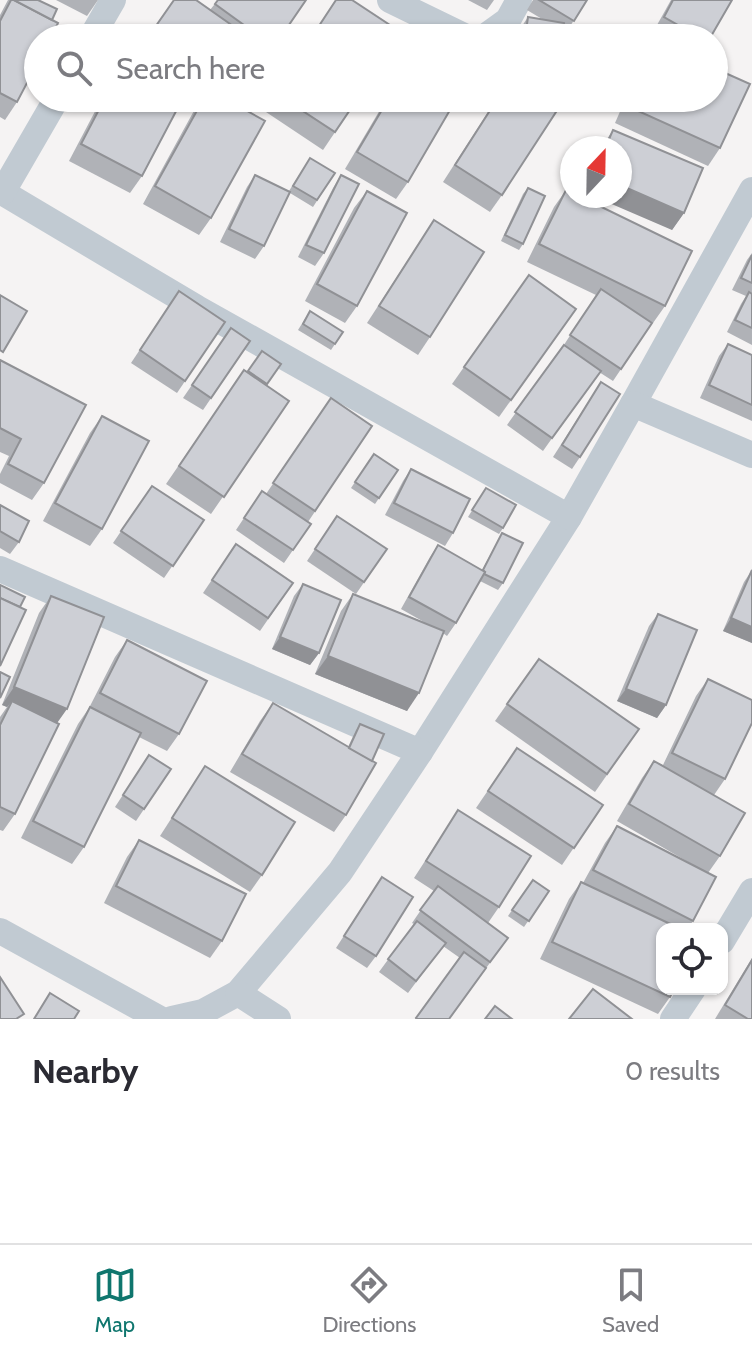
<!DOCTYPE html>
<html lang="en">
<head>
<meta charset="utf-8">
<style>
  :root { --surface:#fff; --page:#f2f2f3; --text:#2b2b33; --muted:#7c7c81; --line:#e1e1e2; --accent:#0f766e }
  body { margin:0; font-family:Cabin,sans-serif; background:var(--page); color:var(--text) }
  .controls { position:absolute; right:24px; bottom:24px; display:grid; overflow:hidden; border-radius:16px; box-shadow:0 2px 6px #0004 }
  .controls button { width:72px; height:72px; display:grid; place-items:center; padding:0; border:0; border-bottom:2px solid var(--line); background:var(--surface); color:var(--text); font:40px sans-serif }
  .compass { position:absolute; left:560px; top:136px; width:72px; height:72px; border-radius:50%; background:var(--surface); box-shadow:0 2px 6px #0004; rotate:22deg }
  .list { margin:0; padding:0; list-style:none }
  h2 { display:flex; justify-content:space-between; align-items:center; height:104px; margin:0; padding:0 32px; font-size:34px }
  h2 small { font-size:26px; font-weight:400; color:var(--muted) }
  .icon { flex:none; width:44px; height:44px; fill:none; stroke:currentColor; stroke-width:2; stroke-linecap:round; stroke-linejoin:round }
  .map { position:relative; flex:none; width:752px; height:1019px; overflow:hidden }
  .search { position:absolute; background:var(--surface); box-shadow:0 2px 6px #0004; left:24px; right:24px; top:24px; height:88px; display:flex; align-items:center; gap:20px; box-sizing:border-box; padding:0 28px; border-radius:44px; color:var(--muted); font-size:30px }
  .sheet { height:224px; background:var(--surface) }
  nav { display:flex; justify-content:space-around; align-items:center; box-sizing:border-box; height:112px; border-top:2px solid var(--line); background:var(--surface); font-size:22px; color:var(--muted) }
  nav a { display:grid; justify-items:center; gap:4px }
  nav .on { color:var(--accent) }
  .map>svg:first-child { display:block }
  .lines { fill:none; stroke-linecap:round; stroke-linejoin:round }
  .street { stroke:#c1cad2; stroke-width:26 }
  .wall { fill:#b0b2b7 }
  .shaded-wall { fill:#909195 }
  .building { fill:#cdcfd5; stroke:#909195; stroke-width:2 }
</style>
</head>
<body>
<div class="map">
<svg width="752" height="1019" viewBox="0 0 752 1019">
  <rect width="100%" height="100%" fill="#f5f3f3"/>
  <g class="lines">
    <g class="street">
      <path d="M 390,0 L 468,38"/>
      <path d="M 91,38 L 113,0"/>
      <path d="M 483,38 L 508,20 L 519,0"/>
      <path d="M 0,191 L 197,308 L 569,517 L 420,752"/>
      <path d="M 2,193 L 57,98"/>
      <path d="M 633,404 L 752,190"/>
      <path d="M 569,517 L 633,404 L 752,455"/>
      <path d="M 0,569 L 420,752 L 340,872 L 238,993 L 203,1012 L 172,1019"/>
      <path d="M 0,931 L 160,1019"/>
      <path d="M 722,941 L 752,891"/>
      <path d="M 238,993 L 278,1019"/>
      <path d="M 673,1019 L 693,989"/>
    </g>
  </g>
  <g class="wall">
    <path d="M 8,0 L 38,0 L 17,102 L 5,120 L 0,117 L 0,15 Z"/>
    <path d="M 56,0 L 98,0 L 87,16 Z"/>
    <path d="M 174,0 L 210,10 L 218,0 L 280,38 L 147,38 Z"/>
    <path d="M 468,0 L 494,0 L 487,10 Z"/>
    <path d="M 533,0 L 587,0 L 565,34 L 563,32 L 562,38 L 518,38 L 520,29 L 528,17 L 542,19 L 527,10 Z"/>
    <path d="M 671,0 L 732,0 L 710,38 L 659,38 L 652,34 Z"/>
    <path d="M 102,98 L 183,98 L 142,176 L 130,193 L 69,161 Z"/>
    <path d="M 203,98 L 243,98 L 238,105 L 211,218 L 199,235 L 143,204 L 196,107 Z"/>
    <path d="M 270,98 L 358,98 L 323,150 L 263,110 Z"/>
    <path d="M 387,98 L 457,98 L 408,182 L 396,199 L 345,169 Z"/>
    <path d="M 497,98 L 534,98 L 502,195 L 490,212 L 443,182 Z"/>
    <path d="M 626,98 L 714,98 L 720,148 L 708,166 L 615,123 Z"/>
    <path d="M 613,130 L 684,213 L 672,230 L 620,148 L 601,148 Z"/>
    <path d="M 310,158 L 335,173 L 313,207 L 290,193 L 264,246 L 255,259 L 220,242 L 247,187 L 255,175 L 289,191 Z"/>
    <path d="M 341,175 L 324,253 L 315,266 L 298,257 L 333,188 Z"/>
    <path d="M 528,188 L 523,244 L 519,250 L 501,241 L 523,194 Z"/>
    <path d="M 566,190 L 665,306 L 653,323 L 649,321 L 652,323 L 613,381 L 599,372 L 543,451 L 507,425 L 562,348 L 596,295 L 527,262 L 554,207 Z"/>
    <path d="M 367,191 L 357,306 L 345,323 L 305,301 L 354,208 Z"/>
    <path d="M 434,220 L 430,337 L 418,355 L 367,323 Z"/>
    <path d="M 752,253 L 752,345 L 727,332 L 741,304 L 746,296 L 732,290 L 747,260 Z"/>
    <path d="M 529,275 L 576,309 L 499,417 L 452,384 Z"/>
    <path d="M 179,291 L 225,322 L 177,393 L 131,363 Z"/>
    <path d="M 310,311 L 343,332 L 331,350 L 298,330 Z"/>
    <path d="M 231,328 L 250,341 L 203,410 L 183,398 Z"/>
    <path d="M 728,344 L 752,355 L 752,421 L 700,398 L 719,356 Z"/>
    <path d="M 262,351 L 281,364 L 266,385 L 289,401 L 211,514 L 166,484 L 244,370 L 247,372 Z"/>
    <path d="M 0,360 L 44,483 L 32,500 L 0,483 L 0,474 L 9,456 L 0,452 Z"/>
    <path d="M 601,382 L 580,457 L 572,469 L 553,457 Z"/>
    <path d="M 331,398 L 372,426 L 308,522 L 311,524 L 284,563 L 236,530 L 262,491 L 266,494 Z"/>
    <path d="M 102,416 L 102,529 L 90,546 L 43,521 L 90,433 Z"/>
    <path d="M 374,454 L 398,470 L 375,504 L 351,488 Z"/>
    <path d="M 411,469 L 453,533 L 445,546 L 385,515 L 403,481 Z"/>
    <path d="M 152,486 L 204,520 L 164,578 L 113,543 Z"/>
    <path d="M 486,488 L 503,528 L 499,534 L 468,517 Z"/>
    <path d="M 0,505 L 19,542 L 10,554 L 0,548 Z"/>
    <path d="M 337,516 L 387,549 L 356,594 L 307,561 Z"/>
    <path d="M 502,533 L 503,583 L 498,590 L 480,581 L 456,623 L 447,636 L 443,633 L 407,711 L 315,674 L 341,611 L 353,594 L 424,622 L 401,609 L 430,557 L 438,545 L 482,570 Z"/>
    <path d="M 236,544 L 293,583 L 260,631 L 203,593 Z"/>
    <path d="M 752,570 L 752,643 L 723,631 L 744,582 Z"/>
    <path d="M 303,584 L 319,653 L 310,665 L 272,649 L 294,596 Z"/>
    <path d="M 51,596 L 57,723 L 15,814 L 3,831 L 0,830 L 0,717 L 7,707 L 2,705 L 39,613 Z"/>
    <path d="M 658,614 L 666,705 L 657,718 L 617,701 L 649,626 Z"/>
    <path d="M 127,640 L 179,734 L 167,751 L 139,737 L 84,847 L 72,864 L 21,838 L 78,724 L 89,708 L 115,657 Z"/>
    <path d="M 539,659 L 639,729 L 595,792 L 495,721 Z"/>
    <path d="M 708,679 L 725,779 L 714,795 L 720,856 L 708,873 L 693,921 L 687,929 L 662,929 L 670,997 L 658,1014 L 540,959 L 569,899 L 581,882 L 583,883 L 605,843 L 617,826 L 702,870 L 617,821 L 642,778 L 654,761 L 663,765 L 696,696 Z"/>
    <path d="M 273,703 L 348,747 L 356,730 L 360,724 L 372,761 L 346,815 L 334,832 L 230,772 L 260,721 Z"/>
    <path d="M 517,748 L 603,805 L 562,865 L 476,808 Z"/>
    <path d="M 149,755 L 171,769 L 136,821 L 115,807 Z"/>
    <path d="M 205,766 L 262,875 L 250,892 L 160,836 Z"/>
    <path d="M 458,810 L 499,907 L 488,923 L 508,938 L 449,1019 L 415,1019 L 460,958 L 443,946 L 408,993 L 379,972 L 414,924 L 412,923 L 434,891 L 414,878 Z"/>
    <path d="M 139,840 L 222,941 L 210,958 L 104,903 L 127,857 Z"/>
    <path d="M 382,877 L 376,956 L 367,968 L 336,948 Z"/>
    <path d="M 533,880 L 549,891 L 524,927 L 508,916 Z"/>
    <path d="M 752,958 L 752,1019 L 715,1019 Z"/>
  </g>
  <g class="shaded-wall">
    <path d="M 588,98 L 624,98 L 616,109 Z"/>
    <path d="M 620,185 L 684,213 L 672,230 L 593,196 L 620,196 Z"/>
    <path d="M 731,618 L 752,627 L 752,643 L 723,631 Z"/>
    <path d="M 280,637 L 319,653 L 310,665 L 272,649 Z"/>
    <path d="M 328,656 L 419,693 L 407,711 L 315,674 Z"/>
    <path d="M 14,687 L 67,709 L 55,726 L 12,701 L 7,707 L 2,705 Z"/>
    <path d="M 626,689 L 666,705 L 657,718 L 617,701 Z"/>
  </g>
  <g class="building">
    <path d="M 11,0 L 14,0 L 58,23 L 51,38 L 38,38 L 38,62 L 17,102 L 0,93 L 0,21 Z"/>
    <path d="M 14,0 L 38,0 L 57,9 L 52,20 Z"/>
    <path d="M 174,0 L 196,0 L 250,38 L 158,38 L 151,33 Z"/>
    <path d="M 218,0 L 306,0 L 280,38 L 262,38 L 215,4 Z"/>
    <path d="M 336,0 L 352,0 L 402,33 L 398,38 L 311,38 Z"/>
    <path d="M 539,0 L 587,0 L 574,21 Z"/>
    <path d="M 673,0 L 732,0 L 710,38 L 701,38 L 664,17 Z"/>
    <path d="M 528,17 L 564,23 L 562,38 L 525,38 Z"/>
    <path d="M 614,34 L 625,38 L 613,38 Z"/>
    <path d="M 714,68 L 750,84 L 720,148 L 627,106 L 630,98 L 714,98 Z"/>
    <path d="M 105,98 L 183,98 L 142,176 L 81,144 Z"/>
    <path d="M 204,98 L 224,98 L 265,121 L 211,218 L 155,186 Z"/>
    <path d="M 283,98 L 358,98 L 335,132 Z"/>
    <path d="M 389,98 L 457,98 L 408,182 L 357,152 Z"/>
    <path d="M 498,98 L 534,98 L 556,112 L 502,195 L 455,165 Z"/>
    <path d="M 613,130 L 703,168 L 684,213 L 620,185 L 620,148 L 605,148 Z"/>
    <path d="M 310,158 L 335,173 L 317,200 L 293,186 Z"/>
    <path d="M 255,175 L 290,192 L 264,246 L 229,229 Z"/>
    <path d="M 341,175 L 359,184 L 324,253 L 306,245 Z"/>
    <path d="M 528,188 L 545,196 L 523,244 L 505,235 Z"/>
    <path d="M 566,190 L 572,193 L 572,196 L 579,196 L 692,251 L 665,306 L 539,244 Z"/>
    <path d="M 367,191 L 407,213 L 357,306 L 317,284 Z"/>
    <path d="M 434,220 L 484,252 L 430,337 L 379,306 Z"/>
    <path d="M 752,255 L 752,283 L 741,278 Z"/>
    <path d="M 529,275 L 576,309 L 511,400 L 464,367 Z"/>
    <path d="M 601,289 L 652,323 L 621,369 L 570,335 Z"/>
    <path d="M 179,291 L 225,322 L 185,381 L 140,350 Z"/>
    <path d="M 749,292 L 752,294 L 752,328 L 735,320 Z"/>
    <path d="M 0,295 L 27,311 L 3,352 L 0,350 Z"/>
    <path d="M 310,311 L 343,332 L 335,344 L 303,324 Z"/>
    <path d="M 231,328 L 250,341 L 211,398 L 192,385 Z"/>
    <path d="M 728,344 L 752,355 L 752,405 L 709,385 Z"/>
    <path d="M 564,345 L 601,371 L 552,438 L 515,412 Z"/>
    <path d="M 262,351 L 281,364 L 267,384 L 248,371 Z"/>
    <path d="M 0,360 L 86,405 L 44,483 L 8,464 L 21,439 L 0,428 Z"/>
    <path d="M 244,370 L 289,401 L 224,497 L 179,466 Z"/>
    <path d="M 601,382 L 620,394 L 580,457 L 562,445 Z"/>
    <path d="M 331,398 L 372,426 L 315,511 L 273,483 Z"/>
    <path d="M 102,416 L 149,441 L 102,529 L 55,503 Z"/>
    <path d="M 374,454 L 398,470 L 379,498 L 355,482 Z"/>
    <path d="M 411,469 L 470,499 L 453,533 L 394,503 Z"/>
    <path d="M 152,486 L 204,520 L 173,566 L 121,531 Z"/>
    <path d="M 486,488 L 516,505 L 503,528 L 472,510 Z"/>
    <path d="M 262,491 L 311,524 L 293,550 L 244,518 Z"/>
    <path d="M 0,505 L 29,521 L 19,542 L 0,531 Z"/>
    <path d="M 337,516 L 387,549 L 364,582 L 315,549 Z"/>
    <path d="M 502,533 L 523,543 L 503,583 L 484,574 L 485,572 L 483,570 Z"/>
    <path d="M 236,544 L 293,583 L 268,618 L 212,580 Z"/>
    <path d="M 438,545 L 485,572 L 456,623 L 409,597 Z"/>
    <path d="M 752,570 L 752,627 L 731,618 Z"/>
    <path d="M 303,584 L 341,600 L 319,653 L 280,637 Z"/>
    <path d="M 0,585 L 25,597 L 20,607 L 0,598 Z"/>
    <path d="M 353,594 L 444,631 L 419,693 L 328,656 Z"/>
    <path d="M 51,596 L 104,617 L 67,709 L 14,687 Z"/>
    <path d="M 0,598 L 26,610 L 0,666 Z"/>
    <path d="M 658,614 L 697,630 L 666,705 L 626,689 Z"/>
    <path d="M 127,640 L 207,681 L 179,734 L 100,693 Z"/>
    <path d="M 539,659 L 639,729 L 607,774 L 507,704 Z"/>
    <path d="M 0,672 L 10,677 L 0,698 Z"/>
    <path d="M 708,679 L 752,700 L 752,723 L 725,779 L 672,753 Z"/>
    <path d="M 12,701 L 59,724 L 15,814 L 0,807 L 0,725 Z"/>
    <path d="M 273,703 L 376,763 L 346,815 L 242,754 Z"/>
    <path d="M 90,707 L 141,733 L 84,847 L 33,821 Z"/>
    <path d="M 360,724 L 384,734 L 372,761 L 349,748 Z"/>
    <path d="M 517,748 L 603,805 L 574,848 L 488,791 Z"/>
    <path d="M 149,755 L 171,769 L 144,809 L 123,795 Z"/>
    <path d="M 654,761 L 745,813 L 720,856 L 629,804 Z"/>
    <path d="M 205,766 L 295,822 L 262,875 L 172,818 Z"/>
    <path d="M 458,810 L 531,856 L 499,907 L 426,861 Z"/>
    <path d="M 617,826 L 716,877 L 693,921 L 593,870 Z"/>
    <path d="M 139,840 L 246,894 L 222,941 L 116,886 Z"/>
    <path d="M 382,877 L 413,897 L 376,956 L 344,936 Z"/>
    <path d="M 533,880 L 549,891 L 529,921 L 512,910 Z"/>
    <path d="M 581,882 L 681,929 L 662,929 L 662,989 L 674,989 L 670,997 L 552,942 Z"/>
    <path d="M 438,886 L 508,938 L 490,962 L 420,910 Z"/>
    <path d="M 417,921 L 446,943 L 416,981 L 388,959 Z"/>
    <path d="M 464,952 L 486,968 L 449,1019 L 417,1019 L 416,1018 Z"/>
    <path d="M 752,960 L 752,1019 L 748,1019 L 725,1005 Z"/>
    <path d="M 0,977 L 24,1014 L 16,1019 L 0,1019 Z"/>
    <path d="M 593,989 L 632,1019 L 569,1019 Z"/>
    <path d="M 50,993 L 79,1011 L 74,1019 L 34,1019 Z"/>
    <path d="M 495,1006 L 512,1019 L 485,1019 Z"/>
  </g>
</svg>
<div class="controls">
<button><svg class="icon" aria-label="locate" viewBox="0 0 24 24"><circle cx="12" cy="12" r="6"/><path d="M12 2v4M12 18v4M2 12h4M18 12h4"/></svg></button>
</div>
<svg class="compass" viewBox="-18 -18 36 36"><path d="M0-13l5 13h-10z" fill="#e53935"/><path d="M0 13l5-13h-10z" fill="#7c7c81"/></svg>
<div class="search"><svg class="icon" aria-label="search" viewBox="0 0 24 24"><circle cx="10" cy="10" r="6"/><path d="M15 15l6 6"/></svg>Search here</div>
</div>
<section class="sheet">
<h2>Nearby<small>0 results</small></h2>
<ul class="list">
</ul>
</section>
<nav>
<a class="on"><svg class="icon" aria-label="map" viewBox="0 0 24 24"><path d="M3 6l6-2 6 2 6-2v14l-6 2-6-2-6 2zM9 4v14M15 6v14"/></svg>Map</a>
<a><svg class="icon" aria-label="directions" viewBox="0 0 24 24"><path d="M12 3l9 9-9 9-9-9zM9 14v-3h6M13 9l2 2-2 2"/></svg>Directions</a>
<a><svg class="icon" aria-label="saved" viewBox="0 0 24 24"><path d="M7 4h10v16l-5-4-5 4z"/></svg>Saved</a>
</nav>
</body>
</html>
